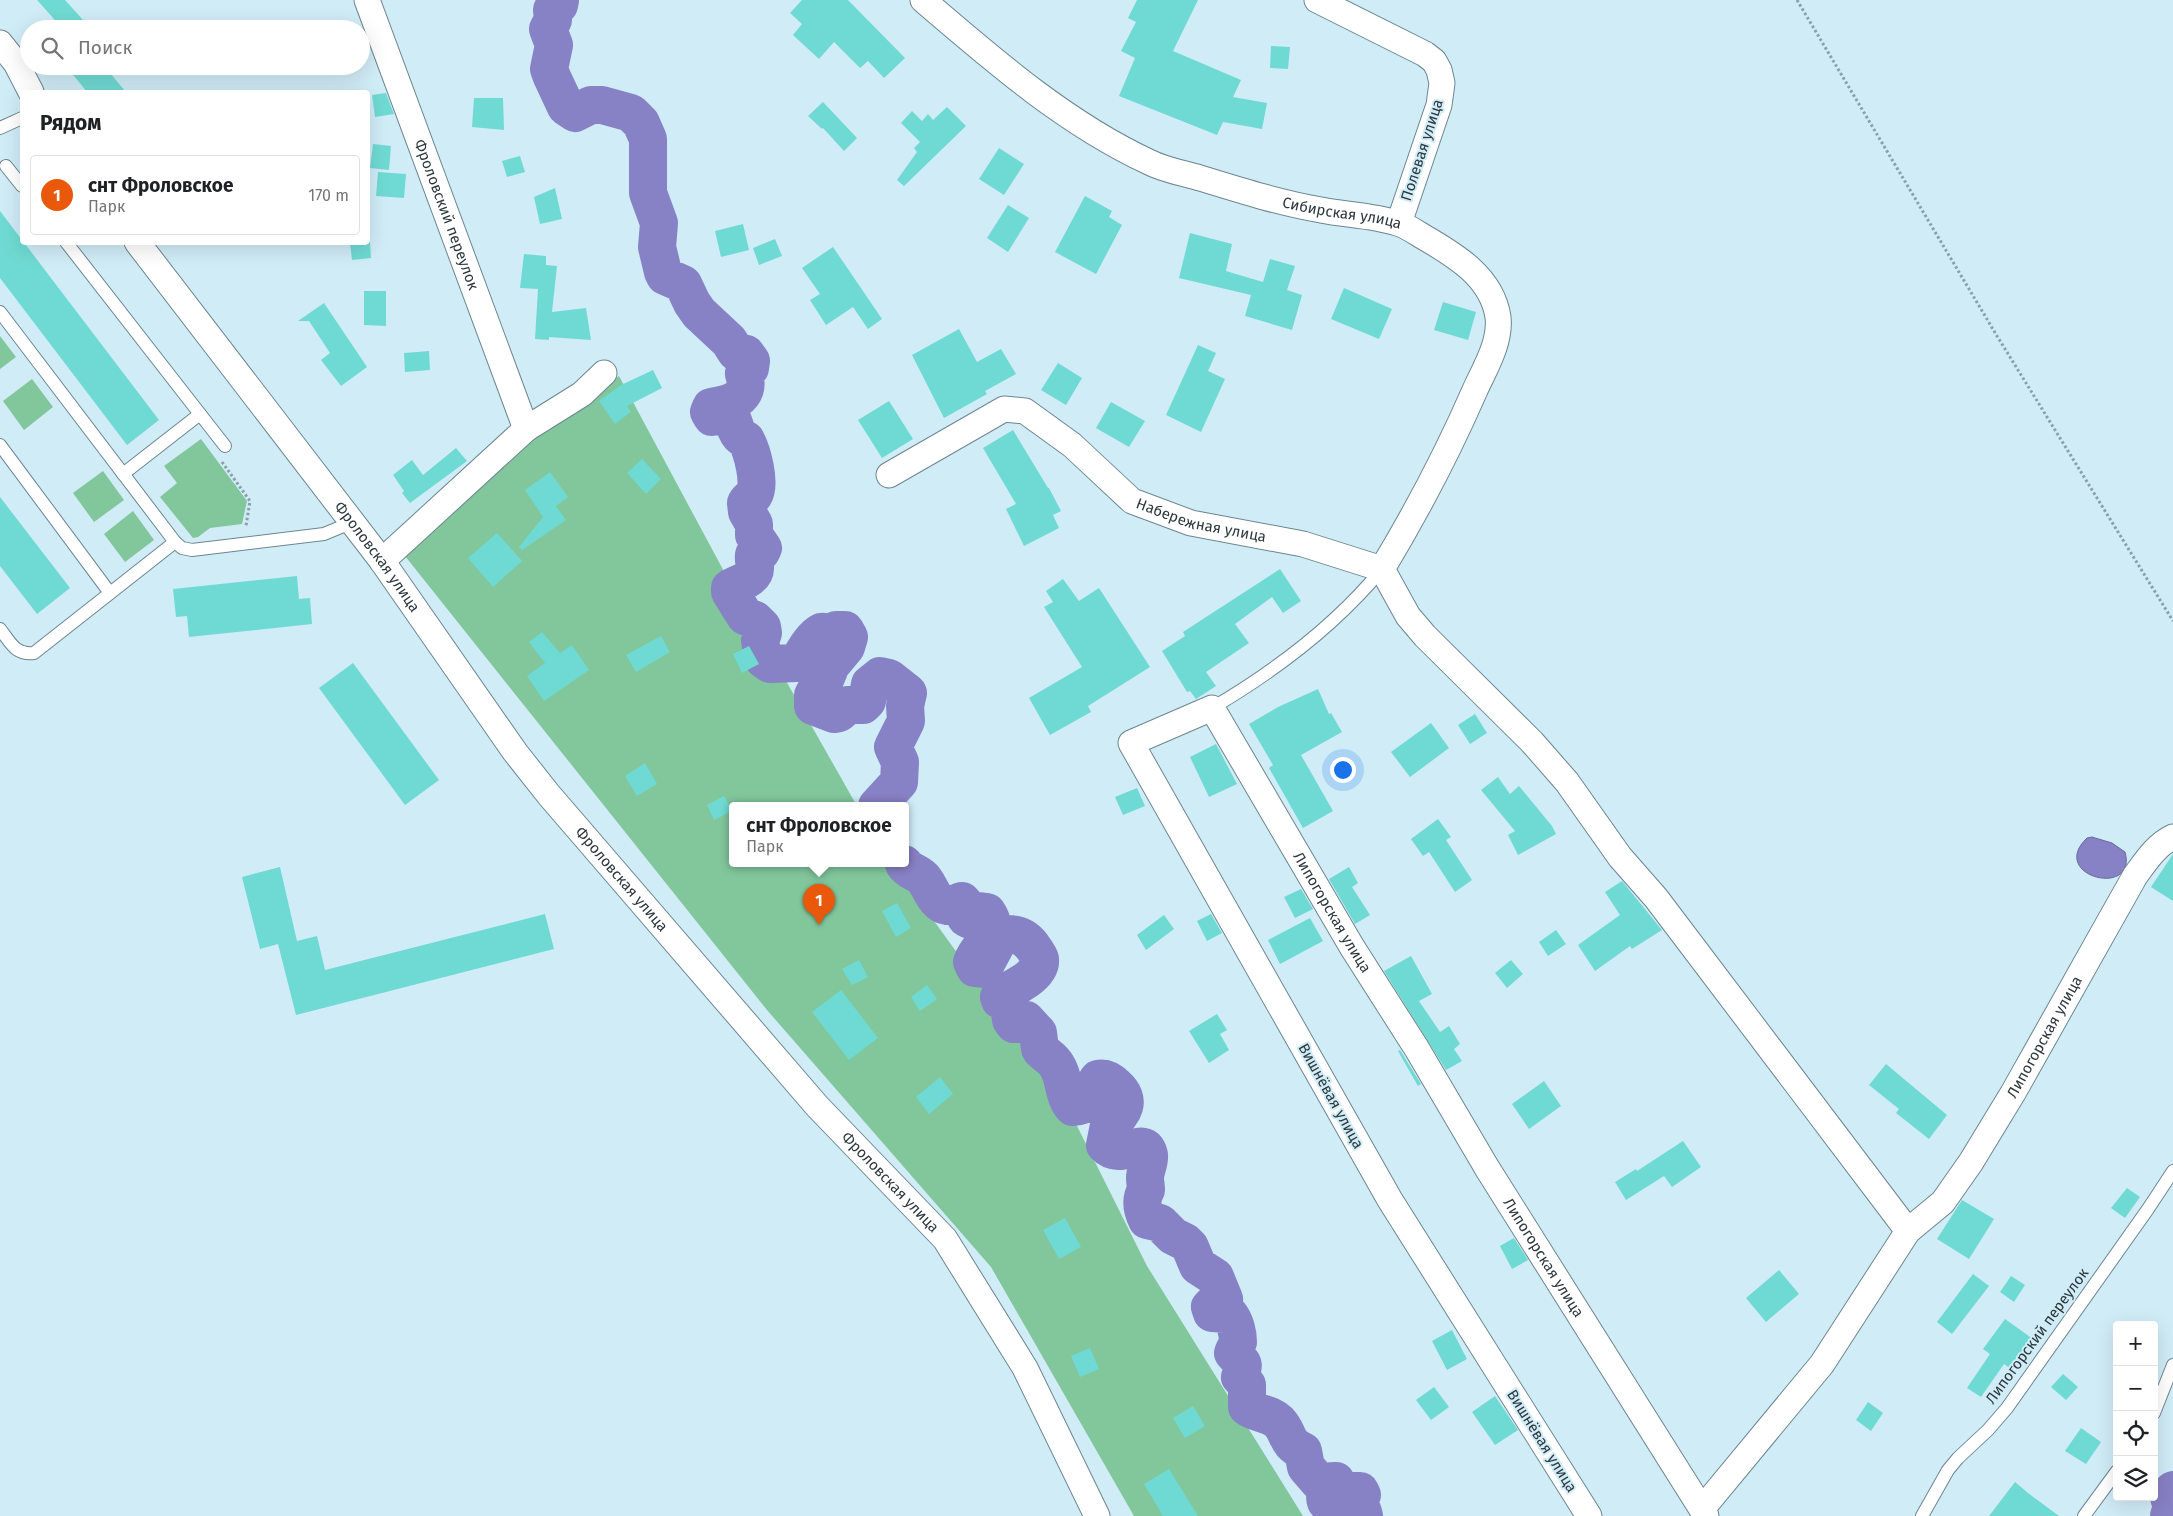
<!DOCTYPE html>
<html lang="ru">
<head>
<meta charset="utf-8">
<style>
  :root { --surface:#fff; --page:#f2f2f2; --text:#202124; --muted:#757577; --line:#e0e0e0; --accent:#ea580c }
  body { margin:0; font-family:"Fira Sans",sans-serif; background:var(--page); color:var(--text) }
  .controls { position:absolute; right:15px; bottom:15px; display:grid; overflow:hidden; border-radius:5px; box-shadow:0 5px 20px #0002 }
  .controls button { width:45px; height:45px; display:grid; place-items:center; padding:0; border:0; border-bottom:1px solid var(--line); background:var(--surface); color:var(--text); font:25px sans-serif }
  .you { position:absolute; left:1342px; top:769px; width:18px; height:18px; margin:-12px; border:4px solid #fff; border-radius:50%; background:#1a73e8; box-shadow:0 0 0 8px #1a73e833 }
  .badge { display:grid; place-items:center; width:32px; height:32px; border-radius:50%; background:var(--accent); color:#fff; font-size:16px; font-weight:700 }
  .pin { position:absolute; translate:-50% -41px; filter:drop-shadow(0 1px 2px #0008) }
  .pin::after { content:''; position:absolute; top:26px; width:18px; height:15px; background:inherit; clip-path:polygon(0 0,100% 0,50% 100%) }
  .popup { position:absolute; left:729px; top:802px; width:180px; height:65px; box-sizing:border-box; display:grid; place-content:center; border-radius:5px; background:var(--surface); filter:drop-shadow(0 1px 4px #0005); font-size:16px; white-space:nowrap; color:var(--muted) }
  .popup b { font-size:19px; color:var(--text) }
  .popup::after { content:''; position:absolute; left:50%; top:100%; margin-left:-10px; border:10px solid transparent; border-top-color:var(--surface) }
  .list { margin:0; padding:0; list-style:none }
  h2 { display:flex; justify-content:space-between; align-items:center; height:65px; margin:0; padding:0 20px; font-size:21px }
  h2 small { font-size:16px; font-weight:400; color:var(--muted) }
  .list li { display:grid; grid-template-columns:32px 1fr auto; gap:15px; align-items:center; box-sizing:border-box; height:80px; margin:0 10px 10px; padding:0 10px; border:1px solid var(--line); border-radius:5px }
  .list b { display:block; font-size:19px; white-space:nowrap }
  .list p { margin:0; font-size:16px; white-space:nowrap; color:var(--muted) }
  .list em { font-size:16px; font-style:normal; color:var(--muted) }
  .icon { flex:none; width:28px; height:28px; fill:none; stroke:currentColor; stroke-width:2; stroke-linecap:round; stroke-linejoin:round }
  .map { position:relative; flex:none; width:2173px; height:1516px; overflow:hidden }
  .search { position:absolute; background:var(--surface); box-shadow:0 5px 20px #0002; left:20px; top:20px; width:350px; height:55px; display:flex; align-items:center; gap:12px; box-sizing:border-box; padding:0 18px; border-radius:28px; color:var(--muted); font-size:19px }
  .panel { position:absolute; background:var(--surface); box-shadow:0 5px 20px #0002; left:20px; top:90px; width:350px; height:155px; border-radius:5px }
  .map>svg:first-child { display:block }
  .green { fill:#82c69c }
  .water { fill:#8781c5; stroke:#6c6b9c }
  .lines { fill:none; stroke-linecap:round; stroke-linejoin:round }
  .river { stroke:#8781c5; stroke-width:38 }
  .building { fill:#6fdad3 }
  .service-casing { stroke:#6c868f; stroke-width:14 }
  .minor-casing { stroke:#6c868f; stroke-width:27 }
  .path { stroke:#8a9fa7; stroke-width:3; stroke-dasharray:2.5 2.5; stroke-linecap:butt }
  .service { stroke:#fff; stroke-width:12 }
  .minor { stroke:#fff; stroke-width:25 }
  .labels { text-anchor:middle; stroke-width:4; stroke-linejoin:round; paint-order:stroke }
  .street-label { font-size:15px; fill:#2d383d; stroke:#d0ecf7 }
</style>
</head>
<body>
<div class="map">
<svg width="2173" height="1516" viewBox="0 0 2173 1516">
  <rect width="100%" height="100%" fill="#d0ecf7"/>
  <g class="green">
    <path d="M 0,336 L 16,357 L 0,369 Z"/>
    <path d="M 619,376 L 727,577 L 857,806 L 733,806 L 733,864 L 893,864 L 1066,1104 L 1147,1266 L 1303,1516 L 1134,1516 L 991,1267 L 767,1010 L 401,551 L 533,438 Z"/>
    <path d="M 32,379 L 53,407 L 24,430 L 3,401 Z"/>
    <path d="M 201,439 L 247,501 L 242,524 L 210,528 L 198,537 L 193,538 L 160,497 L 177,483 L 164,466 Z"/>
    <path d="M 103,471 L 124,500 L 94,522 L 73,493 Z"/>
    <path d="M 133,511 L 154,540 L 125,562 L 104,534 Z"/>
  </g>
  <path class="water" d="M 2092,837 L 2112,843 L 2125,852 C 2138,899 2047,876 2087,838 Z"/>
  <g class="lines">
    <g class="river">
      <path d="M 560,0 L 559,5 L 552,10 L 553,20 L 548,29 L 554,45 L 549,69 L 552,77 L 566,107 L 575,113 L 591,105 L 602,105 L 631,113 L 641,123 L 648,139 L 648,193 L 659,223 L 657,247 L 663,272 L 665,276 L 683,284 L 692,303 L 699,313 L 729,341 L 736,352 L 746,354 L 751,361 L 750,368 L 744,374 C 752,399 729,404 711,407 L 709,412 L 712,417 C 717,417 719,414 724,414 C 738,414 730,433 746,440 C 752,451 761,483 754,495 C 751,498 748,499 746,503 L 747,512 L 754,524 L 754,535 L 763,548 L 761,552 L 754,555 C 753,560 755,562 755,567 C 756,579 738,583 730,588 L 730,592 L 745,616 L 755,620 L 762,627 L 763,633 L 760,641 L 763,659 L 770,664 L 797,663 C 802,655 812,636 821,632 C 825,631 829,633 833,634 L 836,630 L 845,630 L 849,637 L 846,647 L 831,665 L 823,685 L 820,689 L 816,690 L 813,695 L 813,706 L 834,714 L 839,713 L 848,705 L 863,705 L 867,701 L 870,684 L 880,676 L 889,678 L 908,693 L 905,706 L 906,721 L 893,747 L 900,762 L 899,782 L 877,806"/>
      <path d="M 904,864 C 908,871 917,872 923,878 C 930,885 934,904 947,906 C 952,907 957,902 962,901 L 967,907 L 966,918 L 970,920 L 975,918 L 979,911 L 987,912 C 1002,933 979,943 972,962 L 975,968 L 983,969 L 998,941 L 1008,934 C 1018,934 1026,938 1032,946 C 1034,949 1039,955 1040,959 C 1042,975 1013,989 1001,993 L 999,997 L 1000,1000 L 1009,1004 L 1011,1020 L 1014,1024 L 1018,1024 L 1021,1019 L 1026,1020 L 1038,1033 L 1040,1049 C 1045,1055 1053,1058 1057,1066 C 1065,1078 1063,1097 1073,1107 C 1092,1107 1089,1090 1098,1079 C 1106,1077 1111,1081 1116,1086 C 1132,1100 1124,1114 1109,1125 L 1105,1145 C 1122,1163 1144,1133 1149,1155 C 1150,1163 1145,1170 1145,1178 C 1145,1182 1146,1186 1146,1190 C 1140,1200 1142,1210 1147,1220 L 1160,1223 L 1173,1236 L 1185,1242 L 1190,1247 L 1198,1266 L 1215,1277 L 1224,1299 L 1220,1304 L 1213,1304 L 1210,1307 L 1212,1313 L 1229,1314 C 1235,1321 1238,1333 1238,1342 C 1237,1347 1234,1349 1233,1353 C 1242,1364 1246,1360 1240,1377 L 1247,1385 L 1247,1407 C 1256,1414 1270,1413 1279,1422 C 1290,1434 1285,1443 1303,1451 L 1306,1467 L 1319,1482 L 1336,1481 L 1336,1486 C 1329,1489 1323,1493 1326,1502 L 1335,1503 L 1353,1491 L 1360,1491 L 1362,1495 L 1355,1498 L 1354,1503 L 1363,1512 L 1364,1516"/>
      <path d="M 2169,1516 L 2172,1506 C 2169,1498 2167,1498 2173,1490"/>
    </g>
  </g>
  <g class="building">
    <path d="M 37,0 L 65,0 L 83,20 L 73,29 L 63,29 Z"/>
    <path d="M 802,0 L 848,0 L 905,58 L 884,78 L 868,61 L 860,68 L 834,42 L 819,59 L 793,35 L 802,24 L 790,13 Z"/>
    <path d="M 1137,0 L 1198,0 L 1173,51 L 1241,80 L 1233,97 L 1267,103 L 1262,129 L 1223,122 L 1217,135 L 1119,96 L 1135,58 L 1121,51 L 1136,22 L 1128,18 Z"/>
    <path d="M 1271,46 L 1290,47 L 1288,69 L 1270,68 Z"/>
    <path d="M 66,66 L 104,66 L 126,92 L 87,92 Z"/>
    <path d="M 386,93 L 394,114 L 375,117 L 372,95 Z"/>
    <path d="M 474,98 L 503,98 L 504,130 L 472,127 Z"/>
    <path d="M 823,102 L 857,138 L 844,151 L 823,128 L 822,129 L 808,116 Z"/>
    <path d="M 947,107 L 966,126 L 904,186 L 897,180 L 917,152 L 914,148 L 920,142 L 901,123 L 912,111 L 922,121 L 928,114 L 933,120 Z"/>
    <path d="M 373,144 L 391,146 L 389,170 L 370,168 Z"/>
    <path d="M 999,148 L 1024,164 L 1004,195 L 979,179 Z"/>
    <path d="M 520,156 L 525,172 L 507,177 L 502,161 Z"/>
    <path d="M 378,172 L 406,174 L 404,198 L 376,196 Z"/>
    <path d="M 555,188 L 562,219 L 540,224 L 534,197 Z"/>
    <path d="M 1085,196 L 1112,211 L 1109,217 L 1122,225 L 1096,274 L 1055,252 Z"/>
    <path d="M 1008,205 L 1029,218 L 1008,252 L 987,238 Z"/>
    <path d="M 0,211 L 159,420 L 127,445 L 0,278 Z"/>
    <path d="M 743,224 L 749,250 L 721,257 L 715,231 Z"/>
    <path d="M 1190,233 L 1232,244 L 1226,271 L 1263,282 L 1270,259 L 1295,266 L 1287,290 L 1302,295 L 1292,330 L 1245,316 L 1251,295 L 1179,278 Z"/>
    <path d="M 775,239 L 782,256 L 759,265 L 753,248 Z"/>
    <path d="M 368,241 L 370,241 L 371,258 L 352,260 L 350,243 Z"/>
    <path d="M 833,247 L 882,319 L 868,329 L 853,307 L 826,325 L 810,300 L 820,294 L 802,268 Z"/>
    <path d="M 524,254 L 546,256 L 546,265 L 557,266 L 552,312 L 586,308 L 591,340 L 549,337 L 549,340 L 535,339 L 538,289 L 520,288 Z"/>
    <path d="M 1344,288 L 1392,309 L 1379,339 L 1331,319 Z"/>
    <path d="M 364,291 L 386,291 L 386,326 L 364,325 Z"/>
    <path d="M 1443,302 L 1476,312 L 1468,340 L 1434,330 Z"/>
    <path d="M 324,303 L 367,367 L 341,386 L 321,360 L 330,353 L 309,321 L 298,321 Z"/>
    <path d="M 959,329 L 977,362 L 1001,349 L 1016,374 L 985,391 L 987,394 L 944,418 L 912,355 Z"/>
    <path d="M 1198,345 L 1216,353 L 1208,371 L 1225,379 L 1201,432 L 1166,415 Z"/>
    <path d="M 429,351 L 430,370 L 405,372 L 404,353 Z"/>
    <path d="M 1058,363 L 1082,378 L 1066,405 L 1041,390 Z"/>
    <path d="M 653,370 L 662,388 L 627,406 L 631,412 L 615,424 L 599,401 L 621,385 Z"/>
    <path d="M 889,401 L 913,439 L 882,458 L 858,420 Z"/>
    <path d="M 1111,402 L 1145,421 L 1129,447 L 1096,428 Z"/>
    <path d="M 1013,430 L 1048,488 L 1049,488 L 1061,511 L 1053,515 L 1059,528 L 1024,546 L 1006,509 L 1016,504 L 983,448 Z"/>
    <path d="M 456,448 L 467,461 L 410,503 L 402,493 L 404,491 L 393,475 L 412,460 L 423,475 Z"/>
    <path d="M 642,459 L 661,479 L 646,494 L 627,473 Z"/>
    <path d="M 550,472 L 568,497 L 556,506 L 566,520 L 522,550 L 519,547 L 543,517 L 525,490 Z"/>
    <path d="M 0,497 L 70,588 L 37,614 L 0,566 Z"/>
    <path d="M 497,533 L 522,561 L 493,587 L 468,558 Z"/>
    <path d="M 1280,569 L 1301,601 L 1283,613 L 1272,597 L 1235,624 L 1249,643 L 1206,672 L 1216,686 L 1196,699 L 1190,691 L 1187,692 L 1162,651 L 1185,636 L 1183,632 Z"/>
    <path d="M 297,576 L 299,599 L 310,598 L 312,624 L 189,637 L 187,616 L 176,617 L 173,589 Z"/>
    <path d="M 1063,579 L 1079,601 L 1099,588 L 1150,667 L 1088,706 L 1091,712 L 1050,735 L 1029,698 L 1082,667 L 1044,607 L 1053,602 L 1046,591 Z"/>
    <path d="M 542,632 L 560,653 L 572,645 L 589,670 L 544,701 L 527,676 L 545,663 L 529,642 Z"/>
    <path d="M 661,636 L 670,652 L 636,672 L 626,655 Z"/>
    <path d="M 749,646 L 759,664 L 742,673 L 733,654 Z"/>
    <path d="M 353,663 L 439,780 L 405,805 L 319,688 Z"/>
    <path d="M 1318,689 L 1329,714 L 1331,713 L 1342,732 L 1301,755 L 1333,811 L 1303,828 L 1269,768 L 1273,765 L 1249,724 L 1278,707 Z"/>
    <path d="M 1475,714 L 1487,733 L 1470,744 L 1458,725 Z"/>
    <path d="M 1431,723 L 1449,748 L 1410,777 L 1391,752 Z"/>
    <path d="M 1216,744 L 1237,784 L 1209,797 L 1190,757 Z"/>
    <path d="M 645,763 L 657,784 L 637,796 L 625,776 Z"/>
    <path d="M 1498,777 L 1510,794 L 1519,786 L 1552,826 L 1556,834 L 1518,855 L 1508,835 L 1515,831 L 1481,790 Z"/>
    <path d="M 1137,788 L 1145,806 L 1123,815 L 1115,797 Z"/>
    <path d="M 724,796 L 732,811 L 714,820 L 707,805 Z"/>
    <path d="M 1438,819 L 1451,837 L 1446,840 L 1472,880 L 1455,892 L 1429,852 L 1423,856 L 1411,839 Z"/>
    <path d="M 2173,854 L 2173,901 L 2151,887 Z"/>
    <path d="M 280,867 L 297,941 L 317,936 L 325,970 L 545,914 L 554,949 L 296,1015 L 278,944 L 260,949 L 242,877 Z"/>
    <path d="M 1349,867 L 1358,883 L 1352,887 L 1370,915 L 1355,924 L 1329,879 Z"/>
    <path d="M 1622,881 L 1662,930 L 1632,949 L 1630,946 L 1595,971 L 1578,945 L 1620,915 L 1605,892 Z"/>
    <path d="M 1301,889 L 1313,909 L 1295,918 L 1284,897 Z"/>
    <path d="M 897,903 L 911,928 L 896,937 L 882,911 Z"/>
    <path d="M 1211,914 L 1222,933 L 1207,941 L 1197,921 Z"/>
    <path d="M 1164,915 L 1174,929 L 1146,950 L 1137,935 Z"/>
    <path d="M 1310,918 L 1323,941 L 1280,964 L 1268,940 Z"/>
    <path d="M 1556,930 L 1566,944 L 1548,956 L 1539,942 Z"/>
    <path d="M 1411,956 L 1432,994 L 1419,1001 L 1440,1032 L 1449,1026 L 1460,1044 L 1454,1049 L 1462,1061 L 1446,1070 L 1384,971 Z"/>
    <path d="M 859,960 L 868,977 L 852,985 L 842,969 Z"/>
    <path d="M 1511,960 L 1523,974 L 1507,988 L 1495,973 Z"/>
    <path d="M 927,985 L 937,999 L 920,1011 L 911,997 Z"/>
    <path d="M 841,990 L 878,1038 L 849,1060 L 812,1012 Z"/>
    <path d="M 1217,1014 L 1227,1030 L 1220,1034 L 1229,1050 L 1209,1063 L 1189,1031 Z"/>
    <path d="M 1400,1050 L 1421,1084 L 1418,1086 L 1398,1051 Z"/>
    <path d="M 1886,1064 L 1947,1115 L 1929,1139 L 1896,1113 L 1899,1109 L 1869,1085 Z"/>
    <path d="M 940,1077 L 953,1094 L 929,1114 L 916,1097 Z"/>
    <path d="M 1544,1081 L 1561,1106 L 1529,1129 L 1512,1104 Z"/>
    <path d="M 1683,1141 L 1701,1167 L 1672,1187 L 1664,1176 L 1626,1200 L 1615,1182 L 1636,1169 L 1637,1171 Z"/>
    <path d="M 2127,1188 L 2140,1197 L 2125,1218 L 2111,1208 Z"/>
    <path d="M 1962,1200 L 1994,1219 L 1969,1259 L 1937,1239 Z"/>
    <path d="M 1065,1218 L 1081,1247 L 1059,1259 L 1043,1230 Z"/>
    <path d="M 1514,1238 L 1528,1260 L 1512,1269 L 1500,1246 Z"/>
    <path d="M 1779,1270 L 1799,1294 L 1766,1322 L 1746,1298 Z"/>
    <path d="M 1973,1274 L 1989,1286 L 1952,1334 L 1937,1322 Z"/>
    <path d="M 2011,1276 L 2025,1285 L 2014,1302 L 2000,1292 Z"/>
    <path d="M 2005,1319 L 2033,1339 L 2011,1369 L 2004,1364 L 1981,1397 L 1967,1388 L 1990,1354 L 1983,1349 Z"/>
    <path d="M 1452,1330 L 1467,1359 L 1447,1370 L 1432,1341 Z"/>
    <path d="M 1090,1348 L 1099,1369 L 1080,1377 L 1071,1356 Z"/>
    <path d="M 2063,1374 L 2078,1387 L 2066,1400 L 2051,1387 Z"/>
    <path d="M 1434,1387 L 1449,1407 L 1431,1420 L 1416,1400 Z"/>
    <path d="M 1495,1396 L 1518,1430 L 1495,1445 L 1472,1412 Z"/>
    <path d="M 1868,1402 L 1883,1413 L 1871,1431 L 1856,1420 Z"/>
    <path d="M 1193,1406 L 1205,1426 L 1185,1438 L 1173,1418 Z"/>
    <path d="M 2081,1428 L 2101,1442 L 2086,1464 L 2065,1451 Z"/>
    <path d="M 1169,1469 L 1198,1516 L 1163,1516 L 1144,1484 Z"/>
    <path d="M 2015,1482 L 2028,1493 L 2059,1516 L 1989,1516 Z"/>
  </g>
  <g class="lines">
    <g class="service-casing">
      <g id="service">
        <path d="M 0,128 L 22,118"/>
        <path d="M 6,166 L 22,186"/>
        <path d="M 66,242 L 200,414 L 123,474"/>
        <path d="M 0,312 L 175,542 L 34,653 C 15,655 11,643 0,629"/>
        <path d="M 200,414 L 225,446"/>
        <path d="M 0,445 L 110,593"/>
        <path d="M 175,542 L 182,548 L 192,550 L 324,534 L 353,522"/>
        <path d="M 1212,708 C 1275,671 1335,626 1382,569"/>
        <path d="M 2154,1413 L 2173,1365"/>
        <path d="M 1922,1516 L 1948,1470 L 1958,1458 L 1988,1430 L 2007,1408 L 2148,1209 L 2173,1171"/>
        <path d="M 2084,1516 L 2117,1471"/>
      </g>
    </g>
    <g class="minor-casing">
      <g id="minor">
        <path id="s1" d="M 367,0 L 526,429"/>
        <path id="s2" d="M 923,0 C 993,60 1065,123 1149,162 C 1164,170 1183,173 1200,178 C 1239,190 1280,203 1321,210 C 1346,215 1372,215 1397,223 C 1405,225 1414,231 1422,236 C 1455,255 1492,277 1498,317 C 1501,342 1485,368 1475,390 C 1448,452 1417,511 1382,569"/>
        <path d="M 1317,0 L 1425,54 L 1434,61 L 1439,70 L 1442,83 L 1439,105 L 1399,223"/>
        <path d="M 0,43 L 16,63 L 31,92"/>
        <path id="s3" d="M 137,242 L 382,561 L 515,752 L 549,795 L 817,1106 L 945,1239 L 1025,1368 L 1097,1516"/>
        <path id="s4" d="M 889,475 L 1004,409 L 1025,411 L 1072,445 L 1132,501 L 1191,523 L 1303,544 L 1382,569"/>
        <path d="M 382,561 L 526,429 L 582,394 L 604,373"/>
        <path d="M 1382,569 L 1408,616 L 1425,636 L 1532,742 L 1567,782 L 1620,857 L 1656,898 L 1908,1231"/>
        <path id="s5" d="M 1702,1509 L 1822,1364 L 1908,1231 L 1943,1202 L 1971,1162 L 2013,1093 L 2135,876 C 2146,861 2156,845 2173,837"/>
        <path id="s6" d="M 1589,1516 L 1390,1200 L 1131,743 L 1212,708 L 1352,947 L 1417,1049 L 1487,1168 L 1706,1516"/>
      </g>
    </g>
    <g class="path">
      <path d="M 1797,0 L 1997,336 L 2173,621"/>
      <path d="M 222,462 L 250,501 L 246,526"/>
    </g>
    <use href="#service" class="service"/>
    <use href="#minor" class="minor"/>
  </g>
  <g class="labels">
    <g class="street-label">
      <text transform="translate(1422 150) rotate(-72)" y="5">Полевая улица</text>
      <text dy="5" stroke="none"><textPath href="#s2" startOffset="479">Сибирская улица</textPath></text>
      <text dy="5" stroke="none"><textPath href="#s1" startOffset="229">Фроловский переулок</textPath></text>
      <text dy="5" stroke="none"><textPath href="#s4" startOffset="366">Набережная улица</textPath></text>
      <text dy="5" stroke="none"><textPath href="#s3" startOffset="396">Фроловская улица</textPath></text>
      <text dy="5" stroke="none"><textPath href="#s3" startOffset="801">Фроловская улица</textPath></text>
      <text dy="5" stroke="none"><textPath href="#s6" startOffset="1224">Липогорская улица</textPath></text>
      <text dy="5" stroke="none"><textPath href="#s5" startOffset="586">Липогорская улица</textPath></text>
      <text transform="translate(1331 1096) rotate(61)" y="5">Вишнёвая улица</text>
      <text dy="5" stroke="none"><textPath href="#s3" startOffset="1206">Фроловская улица</textPath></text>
      <text dy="5" stroke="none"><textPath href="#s6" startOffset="1629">Липогорская улица</textPath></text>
      <text transform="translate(2037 1336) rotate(-54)" y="5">Липогорский переулок</text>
      <text transform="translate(1542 1441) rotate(58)" y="5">Вишнёвая улица</text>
    </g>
  </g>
</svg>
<div class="controls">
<button>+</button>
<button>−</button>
<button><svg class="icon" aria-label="locate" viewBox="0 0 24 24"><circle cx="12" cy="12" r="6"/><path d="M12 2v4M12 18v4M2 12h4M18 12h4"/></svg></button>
<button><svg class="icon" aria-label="layers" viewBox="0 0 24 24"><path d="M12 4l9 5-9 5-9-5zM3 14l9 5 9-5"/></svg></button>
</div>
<div class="you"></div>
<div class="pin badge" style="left:819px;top:925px">1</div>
<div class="popup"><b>снт Фроловское</b>Парк</div>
<div class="search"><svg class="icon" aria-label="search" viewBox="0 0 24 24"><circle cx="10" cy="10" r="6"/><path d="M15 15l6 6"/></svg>Поиск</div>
<section class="panel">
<h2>Рядом<small></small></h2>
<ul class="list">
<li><span class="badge">1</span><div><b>снт Фроловское</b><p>Парк</p></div><em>170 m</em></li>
</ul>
</section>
</div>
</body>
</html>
